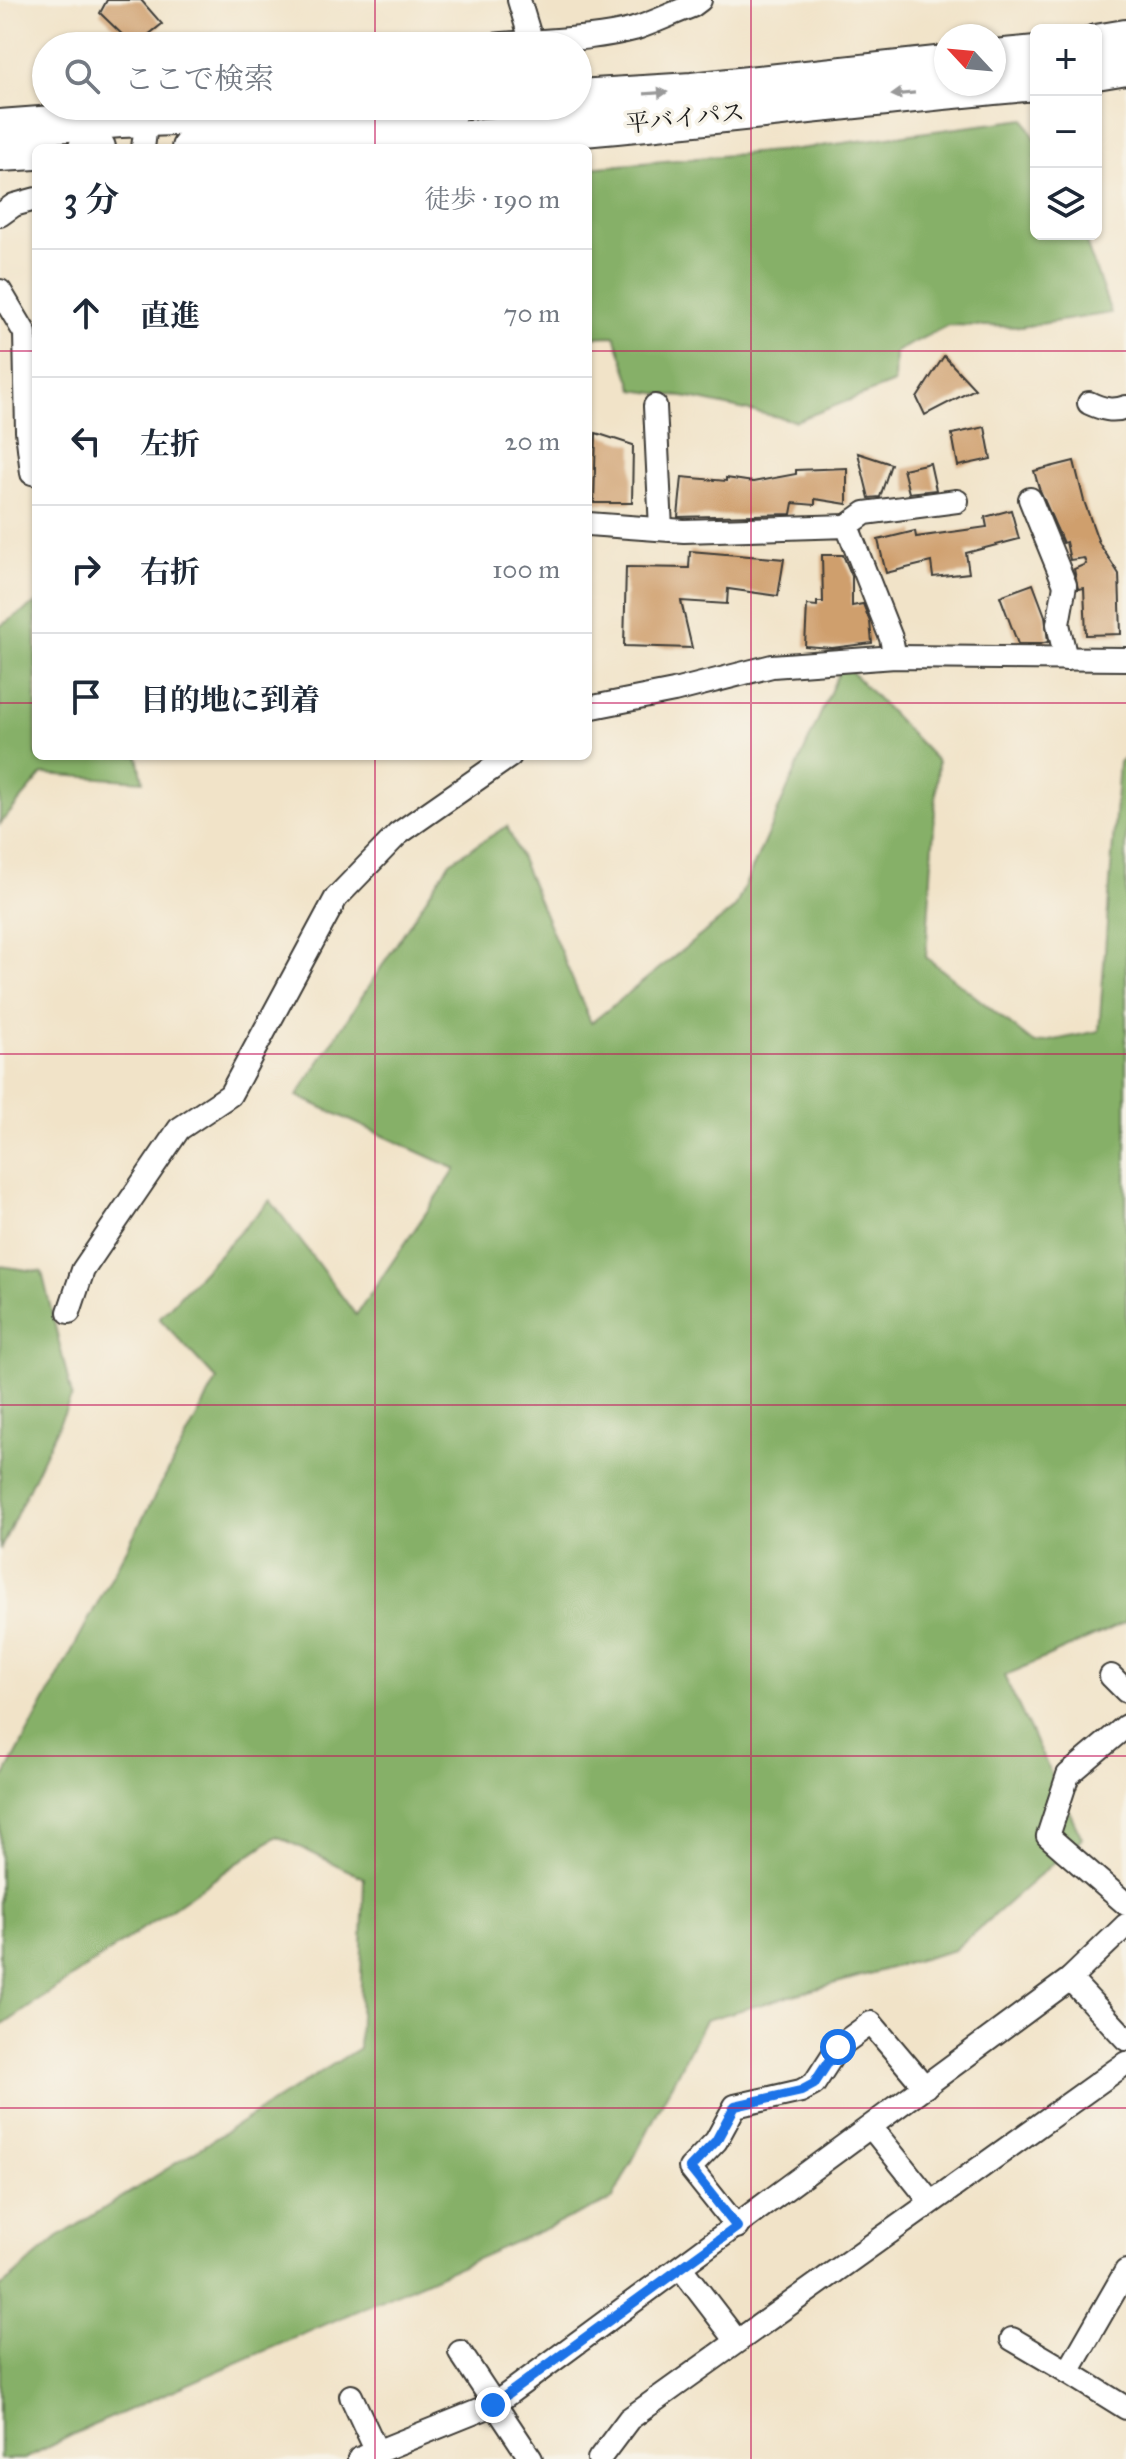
<!DOCTYPE html>
<html lang="ja">
<head>
<meta charset="utf-8">
<style>
  :root { --surface:#fff; --page:#f2f2f3; --text:#1f2937; --muted:#747a83; --line:#e0e1e3 }
  body { margin:0; font-family:"IM FELL Great Primer","Noto Serif JP",serif; background:var(--page); color:var(--text) }
  .controls { position:absolute; right:24px; top:24px; display:grid; overflow:hidden; border-radius:12px; box-shadow:0 2px 6px #0004 }
  .controls button { width:72px; height:72px; display:grid; place-items:center; padding:0; border:0; border-bottom:2px solid var(--line); background:var(--surface); color:var(--text); font:40px sans-serif }
  .compass { position:absolute; left:934px; top:24px; width:72px; height:72px; border-radius:50%; background:var(--surface); box-shadow:0 2px 6px #0004; rotate:296deg }
  .stop { position:absolute; width:24px; height:24px; margin:-18px; border:6px solid #1a73e8; border-radius:50%; background:#fff }
  .stop.end { background:#1a73e8; border-color:#fff; box-shadow:0 2px 8px #0008 }
  .list { margin:0; padding:0; list-style:none }
  h2 { display:flex; justify-content:space-between; align-items:center; height:104px; margin:0; padding:0 32px; font-size:34px }
  h2 small { font-size:26px; font-weight:400; color:var(--muted) }
  .list li { display:grid; grid-template-columns:52px 1fr auto; gap:24px; align-items:center; box-sizing:border-box; height:128px; padding:0 32px; border-top:2px solid var(--line) }
  .list b { display:block; font-size:30px; white-space:nowrap }
  .list em { font-size:26px; font-style:normal; color:var(--muted) }
  .icon { flex:none; width:44px; height:44px; fill:none; stroke:currentColor; stroke-width:2; stroke-linecap:round; stroke-linejoin:round }
  .map { position:relative; flex:none; width:1126px; height:2459px; overflow:hidden }
  .search { position:absolute; background:var(--surface); box-shadow:0 2px 6px #0004; left:32px; top:32px; width:560px; height:88px; display:flex; align-items:center; gap:20px; box-sizing:border-box; padding:0 28px; border-radius:44px; color:var(--muted); font-size:30px }
  .panel { position:absolute; background:var(--surface); box-shadow:0 2px 6px #0004; left:32px; top:144px; width:560px; height:616px; border-radius:12px }
  .map>svg:first-child { display:block }
  .forest { fill:#86b068; stroke:#516642; stroke-width:2 }
  .building { fill:#cf9f6d }
  .lines { fill:none; stroke-linecap:round; stroke-linejoin:round }
  .minor-casing { stroke:#3c3a36; stroke-width:26 }
  .trunk-casing { stroke:#3c3a36; stroke-width:40 }
  .minor { stroke:#fff; stroke-width:22 }
  .trunk { stroke:#fff; stroke-width:36 }
  .oneway { fill:#999 }
  .route { stroke:#1a73e8; stroke-width:10 }
  .grid { fill:none; stroke:#c2185b; stroke-width:2; stroke-opacity:0.55 }
  .labels { text-anchor:middle; stroke-width:7; stroke-linejoin:round; paint-order:stroke }
  .street-label { font-size:24px; fill:#1c1c1c; stroke:#f7f3e8 }
</style>
</head>
<body>
<div class="map">
<svg width="1126" height="2459" viewBox="0 0 1126 2459">
  <rect width="100%" height="100%" fill="#f7f3e8"/>
  <filter id="ink" filterUnits="userSpaceOnUse"><feTurbulence type="fractalNoise" baseFrequency=".0125" numOctaves="2"/><feDisplacementMap in="SourceGraphic" scale="16" xChannelSelector="R" yChannelSelector="G"/><feConvolveMatrix kernelMatrix="1 2 1 2 8 2 1 2 1" color-interpolation-filters="sRGB"/></filter>
  <filter id="wash" filterUnits="userSpaceOnUse"><feTurbulence type="fractalNoise" baseFrequency=".006" numOctaves="4" result="noise"/><feDisplacementMap in="SourceGraphic" scale="32" xChannelSelector="R" yChannelSelector="G"/><feGaussianBlur stdDeviation="1.8" result="paint"/><feColorMatrix in="noise" values="0 0 0 0 0 0 0 0 0 0 0 0 0 0 0 0 0 1.4 0 .05"/><feComposite in="paint" operator="in"/></filter>
  <g filter="url(#wash)">
    <rect width="100%" height="100%" fill="#f1e3c8"/>
    <g class="forest">
      <path d="M 1025,119 L 1036,141 L 1036,234 L 1083,234 L 1111,313 L 1021,327 L 948,325 L 895,352 L 894,383 L 796,421 L 690,398 L 634,390 L 615,336 L 588,337 L 588,168 L 798,149 Z"/>
      <path d="M 36,603 L 36,756 L 138,756 L 143,781 L 43,774 L 0,824 L 0,626 Z"/>
      <path d="M 843,663 L 938,762 L 926,957 L 1035,1044 L 1099,1031 L 1119,762 L 1126,756 L 1126,1622 L 1004,1676 L 1082,1838 L 954,1950 L 705,2020 L 612,2200 L 80,2431 L 24,2459 L 0,2459 L 0,2288 L 57,2238 L 359,2048 L 364,1878 L 277,1836 L 0,2027 L 0,1785 L 217,1380 L 159,1318 L 270,1200 L 356,1315 L 456,1169 L 297,1096 L 450,862 L 507,826 L 591,1023 L 735,908 Z"/>
      <path d="M 0,1266 L 42,1272 L 72,1396 L 0,1550 Z"/>
    </g>
    <g id="blocks">
      <g class="building">
        <path d="M 107,0 L 141,0 L 162,24 L 134,46 L 100,13 Z"/>
        <path d="M 944,356 L 975,389 L 925,415 L 917,398 Z"/>
        <path d="M 985,427 L 991,459 L 958,466 L 952,434 Z"/>
        <path d="M 596,433 L 633,445 L 632,503 L 594,503 Z"/>
        <path d="M 858,453 L 891,464 L 880,497 L 869,498 Z"/>
        <path d="M 1074,461 L 1084,501 L 1099,543 L 1119,574 L 1121,634 L 1086,635 L 1084,588 L 1078,589 L 1074,569 L 1086,564 L 1084,558 L 1070,560 L 1066,542 L 1063,543 L 1039,488 L 1034,471 Z"/>
        <path d="M 930,463 L 936,490 L 909,493 L 903,469 Z"/>
        <path d="M 847,468 L 847,504 L 815,499 L 815,505 L 793,503 L 791,514 L 678,517 L 682,477 L 726,481 L 726,478 L 753,482 L 796,474 L 796,470 Z"/>
        <path d="M 1011,510 L 1019,539 L 966,553 L 969,573 L 933,577 L 931,562 L 886,573 L 878,540 L 915,531 L 916,537 L 987,527 L 985,517 Z"/>
        <path d="M 690,551 L 784,559 L 778,596 L 728,589 L 727,604 L 681,601 L 692,648 L 624,646 L 626,567 L 689,568 Z"/>
        <path d="M 822,555 L 843,555 L 852,576 L 852,606 L 863,604 L 870,622 L 872,643 L 832,648 L 805,646 L 807,605 L 817,606 L 817,602 L 823,602 Z"/>
        <path d="M 1033,584 L 1045,616 L 1048,642 L 1040,644 L 1018,644 L 1000,596 Z"/>
      </g>
    </g>
  </g>
  <g filter="url(#ink)">
    <use href="#blocks" fill-opacity="0" stroke="#3c3a36" stroke-width="2"/>
    <g class="lines">
      <g class="minor-casing">
        <g id="minor">
          <path d="M 519,0 L 531,40"/>
          <path d="M 485,46 C 534,39 586,42 634,29 C 653,23 673,13 692,6 L 700,0"/>
          <path d="M 143,148 L 148,109"/>
          <path d="M 0,215 L 14,205 L 36,199"/>
          <path d="M 0,291 L 25,333 L 27,431 L 32,473 L 36,474"/>
          <path d="M 1089,403 C 1102,409 1113,412 1126,407"/>
          <path d="M 655,406 L 661,529"/>
          <path d="M 1030,499 L 1065,585 L 1058,624 L 1066,659"/>
          <path d="M 588,524 L 684,531 L 847,526 L 891,638 L 895,657"/>
          <path d="M 847,526 L 865,513 L 957,501"/>
          <path d="M 588,708 L 674,691 L 772,666 L 895,657 L 1126,659"/>
          <path d="M 69,1312 L 83,1270 L 179,1129 L 230,1095 L 336,898 L 398,834 L 510,756"/>
          <path d="M 1111,1676 L 1126,1691"/>
          <path d="M 1126,1726 L 1068,1775 L 1048,1836 L 1126,1904"/>
          <path d="M 1070,1979 L 1126,2039"/>
          <path d="M 871,2127 L 931,2202"/>
          <path d="M 737,2227 L 690,2168 L 716,2141 L 735,2106 L 801,2091 L 814,2084 L 838,2047 L 871,2023 L 925,2087"/>
          <path d="M 681,2268 L 737,2341"/>
          <path d="M 1126,2271 L 1068,2372 L 1126,2408"/>
          <path d="M 1012,2339 L 1068,2372"/>
          <path d="M 460,2352 L 531,2459"/>
          <path d="M 351,2396 L 377,2452"/>
          <path d="M 359,2459 L 493,2405 L 1070,1979 L 1126,1925"/>
          <path d="M 599,2459 L 629,2419 L 1126,2063"/>
        </g>
      </g>
      <g class="trunk-casing">
        <g id="trunk">
          <path d="M 1096,43 L 1126,38"/>
          <path d="M 994,58 L 1036,54"/>
          <path d="M 1096,71 L 1126,66"/>
          <path d="M 578,98 L 692,91 L 946,64"/>
          <path d="M 0,128 L 121,119 L 453,106"/>
          <path d="M 87,148 L 97,148"/>
          <path d="M 190,148 C 283,145 376,144 469,138 C 658,124 847,99 1036,82"/>
          <path d="M 0,153 L 36,151"/>
        </g>
      </g>
      <use href="#minor" class="minor"/>
      <use href="#trunk" class="trunk"/>
    </g>
    <defs><path id="oneway-solid" d="M-6-.8H1V-3.2L6.5 0L1 3.2V.8H-6Z" transform="scale(2)"/></defs>
    <g class="oneway">
      <use href="#oneway-solid" transform="translate(656 93) rotate(-4)"/>
      <use href="#oneway-solid" transform="translate(903 94) rotate(175)"/>
    </g>
  </g>
  <g class="lines" filter="url(#ink)">
    <path class="route" d="M 493,2405 L 737,2227 L 690,2168 L 716,2141 L 735,2106 L 801,2091 L 814,2084 L 838,2047"/>
  </g>
  <path class="grid" d="M 375,0 L 375,46M 751,0 L 751,2459M 375,106 L 375,148M 0,351 L 36,351M 588,351 L 1126,351M 0,703 L 36,703M 588,703 L 1126,703M 375,756 L 375,2459M 0,1054 L 1126,1054M 0,1405 L 1126,1405M 0,1756 L 1126,1756M 0,2108 L 1126,2108"/>
  <g class="labels">
    <g class="street-label">
      <text transform="translate(685 118) rotate(-6)" y="8">平バイパス</text>
    </g>
  </g>
</svg>
<div class="controls">
<button>+</button>
<button>−</button>
<button><svg class="icon" aria-label="layers" viewBox="0 0 24 24"><path d="M12 4l9 5-9 5-9-5zM3 14l9 5 9-5"/></svg></button>
</div>
<svg class="compass" viewBox="-18 -18 36 36"><path d="M0-13l5 13h-10z" fill="#e53935"/><path d="M0 13l5-13h-10z" fill="#747a83"/></svg>
<div class="stop" style="left:838px;top:2047px"></div>
<div class="stop end" style="left:493px;top:2405px"></div>
<div class="search"><svg class="icon" aria-label="search" viewBox="0 0 24 24"><circle cx="10" cy="10" r="6"/><path d="M15 15l6 6"/></svg>ここで検索</div>
<section class="panel">
<h2>3 分<small>徒歩 · 190 m</small></h2>
<ul class="list">
<li><svg class="icon" aria-label="ahead" viewBox="0 0 24 24"><path d="M12 20V5M6 11l6-6 6 6"/></svg><div><b>直進</b></div><em>70 m</em></li>
<li><svg class="icon" aria-label="left" viewBox="0 0 24 24"><path d="M17 20v-9H6M10 6l-5 5 5 5"/></svg><div><b>左折</b></div><em>20 m</em></li>
<li><svg class="icon" aria-label="right" viewBox="0 0 24 24"><path d="M7 20v-9h11M14 6l5 5-5 5"/></svg><div><b>右折</b></div><em>100 m</em></li>
<li><svg class="icon" aria-label="arrive" viewBox="0 0 24 24"><path d="M6 21V4h12l-3 4 3 4H6"/></svg><div><b>目的地に到着</b></div></li>
</ul>
</section>
</div>
</body>
</html>
